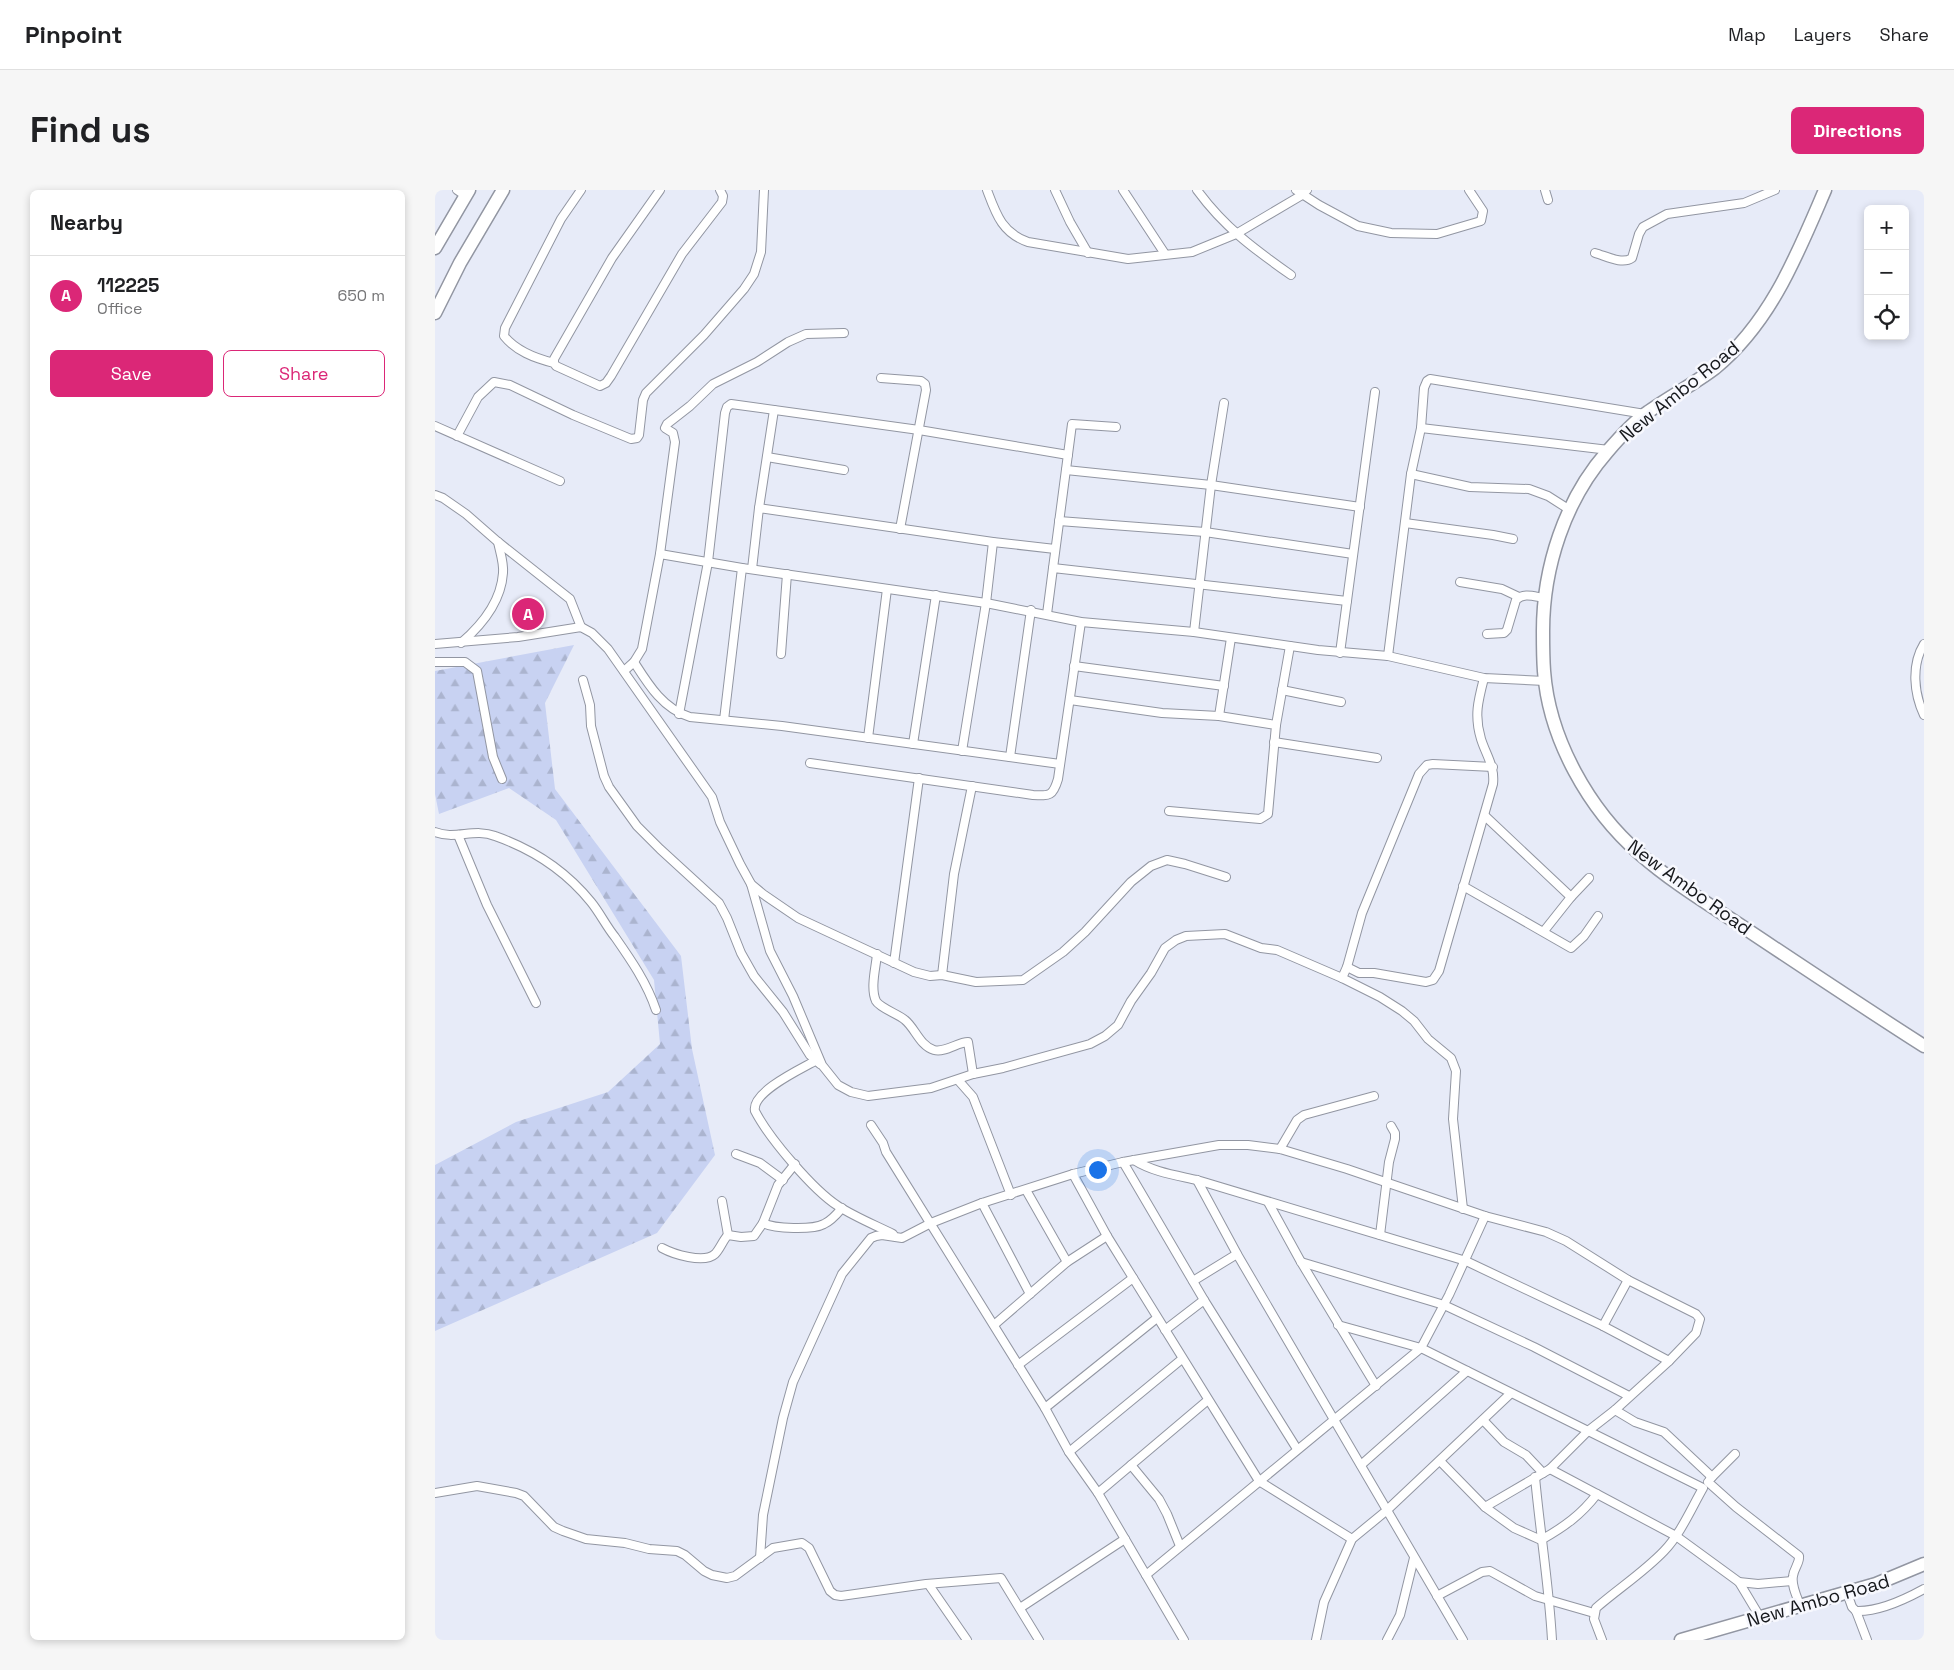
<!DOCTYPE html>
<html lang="en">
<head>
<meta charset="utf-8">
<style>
  :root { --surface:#fff; --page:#f6f6f6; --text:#202124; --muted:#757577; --line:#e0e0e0; --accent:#db2777 }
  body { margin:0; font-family:"Space Grotesk",sans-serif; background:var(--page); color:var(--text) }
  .controls { position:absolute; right:15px; top:15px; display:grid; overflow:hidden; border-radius:8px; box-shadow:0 2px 8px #0003 }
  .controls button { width:45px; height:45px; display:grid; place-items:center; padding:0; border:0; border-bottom:1px solid var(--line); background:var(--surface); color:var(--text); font:25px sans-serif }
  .you { position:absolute; left:662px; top:979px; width:18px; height:18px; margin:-12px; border:4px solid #fff; border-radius:50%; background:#1a73e8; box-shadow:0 0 0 8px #1a73e833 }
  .badge { display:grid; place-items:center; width:32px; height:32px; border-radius:50%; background:var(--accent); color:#fff; font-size:16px; font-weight:700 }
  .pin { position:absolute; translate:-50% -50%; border:2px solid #fff; box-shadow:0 1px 5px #0006 }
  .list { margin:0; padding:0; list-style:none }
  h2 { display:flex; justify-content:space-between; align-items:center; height:65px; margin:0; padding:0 20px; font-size:21px }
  h2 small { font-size:16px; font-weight:400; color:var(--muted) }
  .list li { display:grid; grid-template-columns:32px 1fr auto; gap:15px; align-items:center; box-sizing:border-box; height:80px; padding:0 20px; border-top:1px solid var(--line) }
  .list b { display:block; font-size:19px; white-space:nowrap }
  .list p { margin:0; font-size:16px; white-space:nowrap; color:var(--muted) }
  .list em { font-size:16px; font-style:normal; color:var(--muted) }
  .actions { display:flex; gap:10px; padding:15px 20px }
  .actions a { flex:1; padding:11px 0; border:1px solid var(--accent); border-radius:8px; text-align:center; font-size:18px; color:var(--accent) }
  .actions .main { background:var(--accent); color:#fff }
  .icon { flex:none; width:28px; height:28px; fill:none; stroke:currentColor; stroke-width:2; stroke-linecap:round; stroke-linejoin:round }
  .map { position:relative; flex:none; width:1489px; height:1450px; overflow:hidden; border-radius:8px }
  header { display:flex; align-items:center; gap:30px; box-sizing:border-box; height:70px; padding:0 25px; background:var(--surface); border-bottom:1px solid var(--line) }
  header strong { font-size:24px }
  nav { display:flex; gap:28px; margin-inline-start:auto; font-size:18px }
  .intro { display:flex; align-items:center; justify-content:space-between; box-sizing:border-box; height:120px; padding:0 30px }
  h1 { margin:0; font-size:35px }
  .button { padding:12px 22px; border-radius:8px; background:var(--accent); color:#fff; font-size:18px; font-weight:700 }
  main { display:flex; gap:30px; padding:0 30px }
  aside { flex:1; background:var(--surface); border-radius:8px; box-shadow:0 2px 8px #0003 }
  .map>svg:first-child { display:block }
  .forest { fill:url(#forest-firs) }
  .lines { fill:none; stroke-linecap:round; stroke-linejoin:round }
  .street-casing { stroke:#9296a2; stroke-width:10 }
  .primary-casing { stroke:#9296a2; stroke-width:15 }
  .street { stroke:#fff; stroke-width:8 }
  .primary { stroke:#fff; stroke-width:12 }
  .labels { text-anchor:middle; stroke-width:5; stroke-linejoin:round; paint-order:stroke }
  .street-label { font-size:19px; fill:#16181c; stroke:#f7f8fe }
</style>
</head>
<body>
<header>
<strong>Pinpoint</strong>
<nav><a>Map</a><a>Layers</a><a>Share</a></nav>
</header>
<div class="intro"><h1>Find us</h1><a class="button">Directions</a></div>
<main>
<aside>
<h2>Nearby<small></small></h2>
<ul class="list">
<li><span class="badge">A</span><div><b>112225</b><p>Office</p></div><em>650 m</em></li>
</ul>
<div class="actions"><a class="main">Save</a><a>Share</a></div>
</aside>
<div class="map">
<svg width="1489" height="1450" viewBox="0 0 1489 1450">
  <defs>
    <pattern id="forest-firs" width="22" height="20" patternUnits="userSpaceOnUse" patternTransform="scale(1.25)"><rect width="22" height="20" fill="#c8d2f2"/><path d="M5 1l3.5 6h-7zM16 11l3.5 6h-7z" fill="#abb4cf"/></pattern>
  </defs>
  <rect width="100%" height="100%" fill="#e7ebf8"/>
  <path class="forest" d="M 139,455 L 110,513 L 120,599 L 246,766 L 257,859 L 280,965 L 222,1043 L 0,1141 L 0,975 L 81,932 L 173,902 L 225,854 L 219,790 L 121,630 L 74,598 L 4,624 L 0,604 L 0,481 Z"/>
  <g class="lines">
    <g class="street-casing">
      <g id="street">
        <path d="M 22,0 L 31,6"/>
        <path d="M 146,0 L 126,29 L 70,138 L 69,146 C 81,161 99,168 119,173 L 121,176 L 165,196 L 171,193 L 176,186 L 247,64 L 287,12 L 288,6 L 285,0"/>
        <path d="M 552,0 C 561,24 567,43 593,52 L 693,69 L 757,62 L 801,44 L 867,5 L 872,0"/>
        <path d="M 620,0 L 635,32 L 653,63"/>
        <path d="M 688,0 L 730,64"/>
        <path d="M 762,0 C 789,37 819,59 856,85"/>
        <path d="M 861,0 L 884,15 L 923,36 L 956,43 L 1002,44 L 1046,31 L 1048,21 L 1034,0"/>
        <path d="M 1110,0 L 1113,10"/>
        <path d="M 1160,63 C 1171,66 1187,75 1197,68 L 1204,44 L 1208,37 L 1232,24 L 1309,13 L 1340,0"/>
        <path d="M 119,173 L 119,169 L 177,68 L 225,0"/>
        <path d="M 446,188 L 486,191 L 490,194 L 491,200 L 465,339"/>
        <path d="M 0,236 L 125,291"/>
        <path d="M 986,238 L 1174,260"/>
        <path d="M 22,246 L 43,207 L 59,192 L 75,195 L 138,225 L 196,249 L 202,248 L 204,245 L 208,210 L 211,203 L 269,145 L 309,99 L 319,84 L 326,62 L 329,0"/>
        <path d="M 332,267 L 409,280"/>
        <path d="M 631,280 L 776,295 L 925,317"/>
        <path d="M 976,284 L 1035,297 L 1094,299 L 1113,306 L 1135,320"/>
        <path d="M 0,305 L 8,308 L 31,324 L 63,352 L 135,409 L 146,437"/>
        <path d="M 324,318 L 339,220"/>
        <path d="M 624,331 L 770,342 L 918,364"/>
        <path d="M 970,333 L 1058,345 L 1078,349"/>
        <path d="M 225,364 L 240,252 L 238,243 L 230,238 L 232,234 L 255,216 L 278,194 L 322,172 L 353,152 L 371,144 L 409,143"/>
        <path d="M 618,378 L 637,234 L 681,237"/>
        <path d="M 317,379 L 324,318 L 558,352 L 620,359"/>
        <path d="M 1025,392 L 1067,399 L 1084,407"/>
        <path d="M 612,424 L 618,378 L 912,411"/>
        <path d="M 759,442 L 776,295 L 789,213"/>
        <path d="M 1052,444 L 1069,443 L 1072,440 L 1081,410 C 1089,402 1100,407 1110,408"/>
        <path d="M 26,453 C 47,435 66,412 68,383 C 69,373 65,362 63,352"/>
        <path d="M 0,454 L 83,447 L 146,437 L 157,443 L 173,459 L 277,607 L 285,632 L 305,674 L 316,694 L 328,704 L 363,728 L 479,782 L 495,786 L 507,785 L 541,792 L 588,790 L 628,762 L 650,742 L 696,692 L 716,676 L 732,670 L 750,674 L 791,687"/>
        <path d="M 1489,454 C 1476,475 1479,504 1489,525"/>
        <path d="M 905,463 L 940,202"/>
        <path d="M 346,464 L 352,384"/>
        <path d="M 953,466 L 976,284 L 986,238 L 989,198 L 992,191 L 995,189 L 1210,224"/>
        <path d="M 0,472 L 30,472 L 42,481 L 58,567 L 67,589"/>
        <path d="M 199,472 C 213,494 228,519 255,527 L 347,536 L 625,574"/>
        <path d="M 639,476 L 789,496"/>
        <path d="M 189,481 L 199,472 L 207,459 L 225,364 L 307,378 L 551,413 L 646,432 L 759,442 L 883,460 L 953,466 L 1049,488 L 1110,491"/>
        <path d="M 148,490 L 155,515 L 156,536 L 169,586 L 174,597 L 202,636 L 225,659 L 284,713 L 292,728 L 306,763 L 319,786 L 348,822 L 375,865 L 385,874"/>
        <path d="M 847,500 L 906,512"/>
        <path d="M 635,510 L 727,523 L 784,526 L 841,535"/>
        <path d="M 244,524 L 273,372 L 290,223 L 292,217 L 296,214 L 484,240 L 633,265"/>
        <path d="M 784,526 L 796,448"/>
        <path d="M 289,530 L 307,378"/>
        <path d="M 433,548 L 452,399"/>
        <path d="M 839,552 L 942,568"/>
        <path d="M 478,554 L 501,405"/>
        <path d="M 527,561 L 551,413 L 558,352"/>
        <path d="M 575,567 L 596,420"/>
        <path d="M 375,573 L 598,605 C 615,606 618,606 623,589 L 646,432"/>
        <path d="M 734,621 L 825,629 L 833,624 L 841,535 L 855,456"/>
        <path d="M 1050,626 L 1136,707"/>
        <path d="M 0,642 C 19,650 40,638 60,646 C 97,659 131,681 156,712 C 165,723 171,736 180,747 C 196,770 212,793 221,820"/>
        <path d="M 23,645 L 52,715 L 101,813"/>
        <path d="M 316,694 L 335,761 L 358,806 L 387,875 L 403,895 L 416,902 L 433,906 L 496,898 L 538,884 L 568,878 L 655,854 L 670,846 L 683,835 L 696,811 L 716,783 L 730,758 L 741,750 L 751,746 L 790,744 L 826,758 L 842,760 L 907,788 L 945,807 L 967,821 L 979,831 L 993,849 L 1016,868 L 1021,881 L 1018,929 L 1028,1019"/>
        <path d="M 1028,696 L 1136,758 L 1149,746 L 1163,726"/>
        <path d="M 1109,741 L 1136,707 L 1154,688"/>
        <path d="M 442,764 C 441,777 435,798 441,811 C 445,818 463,824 470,830 C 480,838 485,856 499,860 C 510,863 523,852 533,852 L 538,884"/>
        <path d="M 459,773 L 484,588"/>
        <path d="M 912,777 L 924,783 L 939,783 L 991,792 L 998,790 L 1004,781 L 1058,594 C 1060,576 1051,565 1046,549 C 1039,526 1043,511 1049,488"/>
        <path d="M 507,785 L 519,684 L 537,596"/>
        <path d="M 907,788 L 912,777 L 927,723 L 984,584 L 992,575 L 998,574 L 1058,577"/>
        <path d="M 380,871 C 366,879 316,902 320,921 C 334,948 378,1000 403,1016 C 420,1027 440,1035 458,1044"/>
        <path d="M 523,890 L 538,907 L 576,1005"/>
        <path d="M 436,935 L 448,953 L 451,962 L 610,1218 L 634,1262 L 663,1303 L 749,1450"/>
        <path d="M 845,959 L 862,930 L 869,925 L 939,906"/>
        <path d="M 301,964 L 325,973 L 348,990"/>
        <path d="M 699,970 C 718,982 740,985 762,990 L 1031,1071 L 1168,1136 L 1234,1171"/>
        <path d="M 688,972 L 769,1110 L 862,1259"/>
        <path d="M 638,984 L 672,1046 L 824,1291 L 917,1349"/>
        <path d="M 762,990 L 802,1064 L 1028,1450"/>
        <path d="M 591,1000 L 632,1072"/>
        <path d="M 287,1011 L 293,1045"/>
        <path d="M 833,1012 L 866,1072 L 941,1196"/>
        <path d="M 547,1013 L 595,1104"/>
        <path d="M 328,1033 C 339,1039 378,1040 389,1034 C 396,1031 402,1024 407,1018"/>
        <path d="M 945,1045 L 954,972 L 960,949 L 960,943 L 956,936"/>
        <path d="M 227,1058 C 238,1064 269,1074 280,1064 C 285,1059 288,1050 293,1045 L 306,1047 L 319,1046 L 328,1033 L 343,995 L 360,974"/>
        <path d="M 866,1072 L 1009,1115 L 1099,1157 L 1194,1206"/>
        <path d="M 758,1091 L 802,1064"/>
        <path d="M 559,1135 L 632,1072 L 672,1046"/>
        <path d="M 903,1135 L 986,1158 L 1268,1298 C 1256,1319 1246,1343 1229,1361 C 1209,1382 1184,1398 1161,1418 L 1159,1429 L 1167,1450"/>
        <path d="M 1168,1136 L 1193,1090"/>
        <path d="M 730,1140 L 769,1110"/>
        <path d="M 583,1175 L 698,1088"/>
        <path d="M 610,1218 L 722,1128"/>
        <path d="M 1180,1220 L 1200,1232 L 1229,1242 L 1277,1287"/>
        <path d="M 1048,1230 L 1069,1252 L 1091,1265 L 1108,1283"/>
        <path d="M 634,1262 L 747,1169"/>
        <path d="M 1005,1271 L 1050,1317 L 1115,1279"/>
        <path d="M 696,1275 L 724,1309 L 732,1324 L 745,1356"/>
        <path d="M 926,1275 L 1032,1181"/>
        <path d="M 1100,1287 C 1105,1342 1114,1395 1117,1450"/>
        <path d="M 1275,1289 L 1300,1264"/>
        <path d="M 1273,1292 L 1301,1317 L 1364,1366 C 1365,1373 1359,1378 1358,1386 C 1356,1395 1362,1407 1365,1415"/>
        <path d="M 0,1303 L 42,1296 L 81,1303 L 89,1306 L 119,1337 L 128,1341 L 151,1349 L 190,1353 L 214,1359 L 242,1361 L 250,1365 L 269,1381 L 277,1385 L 292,1388 L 300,1386 L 338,1358 L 367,1353 L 374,1358 L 395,1401 L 400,1405 L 406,1406 L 491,1394 L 566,1388 L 604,1450"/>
        <path d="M 663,1303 L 773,1210"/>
        <path d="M 1050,1317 L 1079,1338 L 1106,1350 C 1129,1337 1146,1325 1162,1304"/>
        <path d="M 325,1368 L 328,1325 L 348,1228 L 358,1192 L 407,1084 L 436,1048 L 441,1046 L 447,1045 L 467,1048 L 496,1033 L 547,1013 L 638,984 L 688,972 L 784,955 L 813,955 L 845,959 L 912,979 L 1050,1026 L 1111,1042 L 1131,1051 L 1193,1090 L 1261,1124 L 1265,1129 L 1261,1143 L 1234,1171 L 1180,1220 L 1153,1241 L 1115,1279 L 1241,1346 L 1304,1392 L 1325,1427"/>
        <path d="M 711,1385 L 986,1158 L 1014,1105 L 1050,1026"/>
        <path d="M 1304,1392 L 1323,1394 L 1357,1391"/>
        <path d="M 494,1395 L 532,1450"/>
        <path d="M 1412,1403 L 1417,1417 L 1421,1421 L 1432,1450"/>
        <path d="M 1002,1406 L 1047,1382 L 1055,1381 L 1100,1406 L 1159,1423"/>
        <path d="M 585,1418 L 690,1349"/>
        <path d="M 1421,1421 C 1444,1422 1469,1410 1489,1399"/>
        <path d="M 881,1450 L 889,1412 L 917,1349 L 951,1321 L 1075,1204"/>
        <path d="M 952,1450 L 965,1425 L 979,1368"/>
      </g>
    </g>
    <g class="primary-casing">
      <g id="primary">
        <path d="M 1390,0 C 1362,65 1336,132 1280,178 C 1259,194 1234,207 1213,222 C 1198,232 1184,248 1172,262 C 1130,310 1108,377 1108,441 C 1108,454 1108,468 1109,481 C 1114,549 1154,620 1205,664 C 1239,694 1280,718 1317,743 C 1374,781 1431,819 1489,856"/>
        <path d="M 0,58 L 34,0"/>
        <path d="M 0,123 L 25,73 L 68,0"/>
        <path d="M 1246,1450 L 1441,1394 L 1489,1374"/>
      </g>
    </g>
    <use href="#street" class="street"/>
    <use href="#primary" class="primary"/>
  </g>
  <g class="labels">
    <g class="street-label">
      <text transform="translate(1244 201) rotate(-39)" y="7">New Ambo Road</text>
      <text transform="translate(1255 697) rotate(36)" y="7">New Ambo Road</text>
      <text transform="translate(1383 1410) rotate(-16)" y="7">New Ambo Road</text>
    </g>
  </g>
</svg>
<div class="controls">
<button>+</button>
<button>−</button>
<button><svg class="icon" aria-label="locate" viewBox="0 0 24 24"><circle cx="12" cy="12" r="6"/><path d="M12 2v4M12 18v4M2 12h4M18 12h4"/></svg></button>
</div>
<div class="you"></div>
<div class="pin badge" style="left:93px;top:424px">A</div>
</div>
</main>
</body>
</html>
